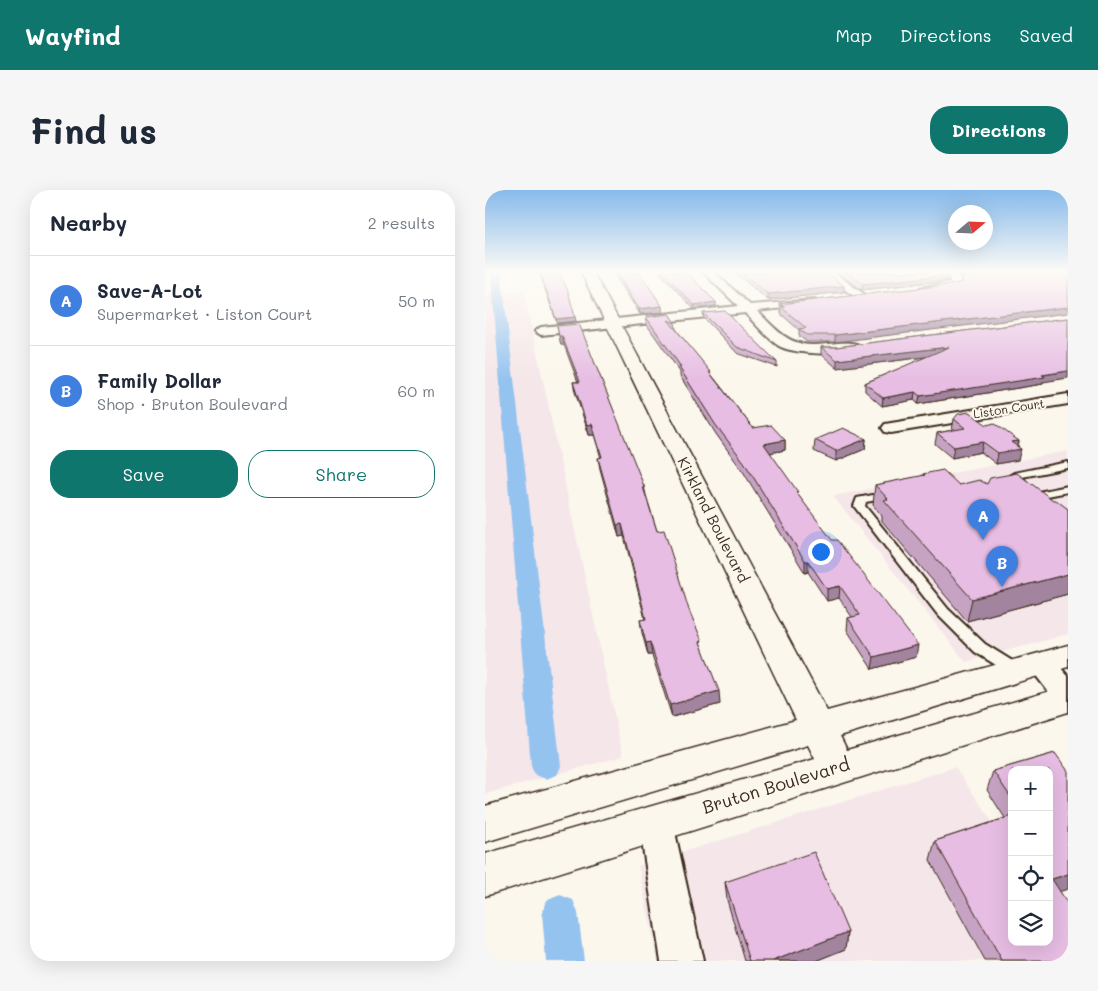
<!DOCTYPE html>
<html lang="en">
<head>
<meta charset="utf-8">
<style>
  :root { --surface:#fff; --page:#f6f6f7; --text:#1f2937; --muted:#747a83; --line:#e0e1e3; --accent:#0f766e }
  body { margin:0; font-family:Mali,sans-serif; background:var(--page); color:var(--text) }
  .controls { position:absolute; right:15px; bottom:15px; display:grid; overflow:hidden; border-radius:10px; box-shadow:0 5px 20px #0002 }
  .controls button { width:45px; height:45px; display:grid; place-items:center; padding:0; border:0; border-bottom:1px solid var(--line); background:var(--surface); color:var(--text); font:25px sans-serif }
  .compass { position:absolute; left:463px; top:15px; width:45px; height:45px; border-radius:50%; background:var(--surface); box-shadow:0 5px 20px #0002; rotate:71deg }
  .you { position:absolute; left:335px; top:361px; width:18px; height:18px; margin:-12px; border:4px solid #fff; border-radius:50%; background:#1a73e8; box-shadow:0 0 0 8px #1a73e833 }
  .badge { display:grid; place-items:center; width:32px; height:32px; border-radius:50%; background:var(--accent); color:#fff; font-size:16px; font-weight:700 }
  .pin { position:absolute; translate:-50% -41px; filter:drop-shadow(0 1px 2px #0008) }
  .pin::after { content:''; position:absolute; top:26px; width:18px; height:15px; background:inherit; clip-path:polygon(0 0,100% 0,50% 100%) }
  .list { margin:0; padding:0; list-style:none }
  h2 { display:flex; justify-content:space-between; align-items:center; height:65px; margin:0; padding:0 20px; font-size:21px }
  h2 small { font-size:16px; font-weight:400; color:var(--muted) }
  .list li { display:grid; grid-template-columns:32px 1fr auto; gap:15px; align-items:center; box-sizing:border-box; height:90px; padding:0 20px; border-top:1px solid var(--line) }
  .list b { display:block; font-size:19px; white-space:nowrap }
  .list p { margin:0; font-size:16px; white-space:nowrap; color:var(--muted) }
  .list em { font-size:16px; font-style:normal; color:var(--muted) }
  .actions { display:flex; gap:10px; padding:15px 20px }
  .actions a { flex:1; padding:11px 0; border:1px solid var(--accent); border-radius:20px; text-align:center; font-size:18px; color:var(--accent) }
  .actions .main { background:var(--accent); color:#fff }
  .icon { flex:none; width:28px; height:28px; fill:none; stroke:currentColor; stroke-width:2; stroke-linecap:round; stroke-linejoin:round }
  .map { position:relative; flex:none; width:583px; height:771px; overflow:hidden; border-radius:20px }
  header { display:flex; align-items:center; gap:30px; box-sizing:border-box; height:70px; padding:0 25px; background:var(--accent); color:#fff }
  header strong { font-size:24px }
  nav { display:flex; gap:28px; margin-inline-start:auto; font-size:18px }
  .intro { display:flex; align-items:center; justify-content:space-between; box-sizing:border-box; height:120px; padding:0 30px }
  h1 { margin:0; font-size:35px }
  .button { padding:12px 22px; border-radius:20px; background:var(--accent); color:#fff; font-size:18px; font-weight:700 }
  main { display:flex; gap:30px; padding:0 30px }
  aside { flex:1; background:var(--surface); border-radius:20px; box-shadow:0 5px 20px #0002 }
  .map>svg:first-child { display:block }
  .built { fill:#f5e6e9 }
  .lines { fill:none; stroke-linecap:round; stroke-linejoin:round }
  .canal { fill:#95c3f0; fill-rule:evenodd }
  .service-casing { stroke:#3b2a1e; stroke-width:4 }
  .minor-casing { stroke:#3b2a1e; stroke-width:4 }
  .tertiary-casing { stroke:#3b2a1e; stroke-width:3 }
  .service { fill:#fbf7ec; fill-rule:evenodd }
  .minor { fill:#fbf7ec; fill-rule:evenodd }
  .tertiary { fill:#fbf7ec; fill-rule:evenodd }
  .wall { fill:#c7a3c3; stroke:#3b2a1e; fill-rule:evenodd }
  .shaded-wall { fill:#a2849f; stroke:#3b2a1e }
  .building { fill:#e7bde3; stroke:#3b2a1e }
  .labels { text-anchor:middle; stroke-width:4; stroke-linejoin:round; paint-order:stroke }
  .far-street-label { font-size:12px; fill:#3b2a1e; stroke:#fbf7ec }
  .street-label { font-size:15px; fill:#3b2a1e; stroke:#fbf7ec }
  .near-street-label { font-size:18px; fill:#3b2a1e; stroke:#fbf7ec }
</style>
</head>
<body>
<header>
<strong>Wayfind</strong>
<nav><a>Map</a><a>Directions</a><a>Saved</a></nav>
</header>
<div class="intro"><h1>Find us</h1><a class="button">Directions</a></div>
<main>
<aside>
<h2>Nearby<small>2 results</small></h2>
<ul class="list">
<li><span class="badge" style="background:#3f7fe0">A</span><div><b>Save-A-Lot</b><p>Supermarket · Liston Court</p></div><em>50 m</em></li>
<li><span class="badge" style="background:#3f7fe0">B</span><div><b>Family Dollar</b><p>Shop · Bruton Boulevard</p></div><em>60 m</em></li>
</ul>
<div class="actions"><a class="main">Save</a><a>Share</a></div>
</aside>
<div class="map">
<svg width="583" height="771" viewBox="0 0 583 771">
  <rect width="100%" height="100%" fill="#fbf7ec"/>
  <filter id="ink" filterUnits="userSpaceOnUse"><feTurbulence type="fractalNoise" baseFrequency=".02" numOctaves="2"/><feDisplacementMap in="SourceGraphic" scale="10" xChannelSelector="R" yChannelSelector="G"/><feConvolveMatrix kernelMatrix="1 2 1 2 8 2 1 2 1" color-interpolation-filters="sRGB"/></filter>
  <g filter="url(#ink)">
    <g class="built">
      <path d="M 39,102 L 138,566 L 0,604 L 0,106 Z"/>
      <path d="M 583,261 L 583,444 L 481,472 L 348,306 Z"/>
      <path d="M 470,577 L 527,661 L 527,752 L 564,752 L 583,771 L 173,771 L 153,676 Z"/>
    </g>
    <g class="lines">
      <g class="canal">
        <path d="M 6,82 L 16,82 L 76,576 L 72,585 L 61,589 L 50,585 L 46,576 Z"/>
        <path d="M 75,705 L 88,710 L 93,723 L 99,771 L 61,771 L 57,723 L 62,710 Z"/>
      </g>
      <g class="service-casing">
        <g id="service">
          <path d="M 583,272 L 583,278 L 537,287 L 541,292 L 536,295 L 524,286 L 529,283 Z"/>
          <path d="M 583,296 L 583,302 L 552,308 L 547,305 L 548,303 Z"/>
          <path d="M 404,302 L 409,305 L 408,307 L 381,312 L 380,316 L 463,419 L 500,454 L 537,477 L 539,481 L 537,485 L 532,486 L 527,485 L 490,462 L 453,425 L 369,316 L 372,308 Z"/>
        </g>
      </g>
      <g class="minor-casing">
        <g id="minor">
          <path d="M 218,82 L 229,82 L 265,115 L 330,110 L 332,112 L 330,114 L 326,115 L 272,121 C 289,137 301,154 326,155 C 337,156 369,149 375,156 C 365,168 307,164 294,156 C 282,148 270,133 260,123 L 56,145 L 50,141 L 56,137 L 253,116 Z"/>
          <path d="M 335,82 L 348,82 L 383,107 L 377,110 L 373,109 Z"/>
          <path d="M 454,82 C 464,82 471,81 476,91 L 473,97 L 435,102 L 434,100 L 435,98 L 465,92 L 465,89 Z"/>
          <path d="M 583,204 L 583,214 L 406,243 L 400,242 L 397,238 L 400,234 L 406,233 Z"/>
          <path d="M 556,464 L 566,467 L 583,486 L 583,517 L 573,514 L 542,474 L 546,467 Z"/>
          <path d="M 171,617 L 183,622 L 188,633 L 218,771 L 176,771 L 154,633 L 159,622 Z"/>
        </g>
      </g>
      <g class="tertiary-casing">
        <path id="tertiary" d="M 96,82 L 108,82 L 342,521 L 583,455 L 583,477 L 355,546 L 362,560 L 583,496 L 583,522 L 0,706 L 0,664 L 330,569 L 323,555 L 0,652 L 0,616 L 311,530 Z"/>
      </g>
      <use href="#service" class="service"/>
      <use href="#minor" class="minor"/>
      <use href="#tertiary" class="tertiary"/>
    </g>
    <g class="wall">
      <path d="M 54,82 L 74,82 L 91,131 L 72,133 Z"/>
      <path d="M 128,82 L 154,82 L 178,122 L 155,124 Z"/>
      <path d="M 174,82 L 201,82 L 231,112 L 231,116 L 209,119 Z"/>
      <path d="M 247,82 L 341,82 L 359,96 L 359,102 L 283,110 L 253,85 L 250,85 Z"/>
      <path d="M 352,82 L 461,82 L 464,85 L 463,90 L 377,100 Z"/>
      <path d="M 471,82 L 582,82 L 350,152 L 322,152 L 314,146 L 314,140 L 296,124 L 295,114 L 470,94 L 476,92 L 477,89 Z"/>
      <path d="M 218,123 L 292,172 L 292,177 L 252,163 L 219,128 Z"/>
      <path d="M 184,124 L 190,133 L 191,139 L 268,238 L 300,250 L 300,260 L 285,263 L 313,305 L 431,467 L 387,479 L 362,440 L 363,428 L 367,427 L 354,408 L 342,411 L 323,382 L 320,383 L 259,283 L 231,244 L 195,186 L 195,182 L 162,135 L 161,127 Z"/>
      <path d="M 583,128 L 558,194 L 433,214 L 429,210 L 397,216 L 380,201 L 380,193 L 442,167 L 352,178 L 336,164 L 336,157 L 351,157 Z"/>
      <path d="M 72,136 L 159,296 L 161,305 L 172,341 L 218,460 L 235,514 L 187,527 L 167,465 L 163,465 L 157,443 L 155,430 L 160,429 L 139,346 L 134,347 L 115,279 L 113,268 L 116,268 L 109,245 L 104,245 L 90,202 L 88,192 L 93,192 L 79,155 L 76,155 Z"/>
      <path d="M 469,229 L 502,235 L 534,251 L 533,257 L 533,270 L 511,274 L 496,262 L 467,268 L 450,254 L 452,243 L 468,240 L 467,240 Z"/>
      <path d="M 381,249 L 380,259 L 351,271 L 329,261 L 330,250 Z"/>
      <path d="M 438,284 L 474,295 L 502,294 L 568,310 L 583,319 L 583,404 L 482,431 L 397,331 L 397,326 L 388,315 L 390,295 L 438,286 Z"/>
      <path d="M 570,563 L 575,701 L 583,771 L 500,771 L 445,670 L 450,651 L 520,628 L 502,600 L 508,581 ZM 527,580 L 564,752 L 527,752 Z"/>
      <path d="M 240,692 L 363,742 L 361,759 L 331,771 L 260,771 L 242,710 Z"/>
    </g>
    <g class="shaded-wall">
      <path d="M 464,85 L 463,90 L 377,100 L 378,94 Z"/>
      <path d="M 359,96 L 359,102 L 283,110 L 283,104 Z"/>
      <path d="M 231,112 L 231,116 L 209,119 L 209,115 Z"/>
      <path d="M 177,116 L 178,122 L 155,124 L 154,119 Z"/>
      <path d="M 583,117 L 583,123 L 350,152 L 350,145 Z"/>
      <path d="M 90,127 L 91,131 L 72,133 L 71,129 Z"/>
      <path d="M 74,146 L 77,146 L 79,155 L 76,155 Z"/>
      <path d="M 464,157 L 463,164 L 352,178 L 352,170 Z"/>
      <path d="M 583,181 L 583,188 L 558,192 L 558,194 L 433,214 L 435,206 Z"/>
      <path d="M 430,202 L 429,210 L 397,216 L 398,208 Z"/>
      <path d="M 107,234 L 109,245 L 104,245 L 102,235 Z"/>
      <path d="M 381,249 L 380,259 L 351,271 L 351,261 Z"/>
      <path d="M 300,250 L 300,260 L 279,264 L 279,254 Z"/>
      <path d="M 534,251 L 532,260 L 536,259 L 533,270 L 511,274 L 513,263 L 526,252 Z"/>
      <path d="M 498,252 L 496,262 L 467,268 L 469,257 Z"/>
      <path d="M 137,334 L 139,346 L 134,347 L 132,335 Z"/>
      <path d="M 320,371 L 323,371 L 323,382 L 320,383 Z"/>
      <path d="M 583,384 L 583,404 L 482,431 L 487,409 Z"/>
      <path d="M 355,396 L 354,408 L 342,411 L 342,399 Z"/>
      <path d="M 165,452 L 167,465 L 163,465 L 161,453 Z"/>
      <path d="M 433,455 L 431,467 L 387,479 L 389,467 Z"/>
      <path d="M 234,501 L 235,514 L 187,527 L 185,515 Z"/>
      <path d="M 583,684 L 583,699 L 564,705 L 567,689 Z"/>
      <path d="M 363,742 L 361,759 L 331,771 L 288,771 Z"/>
    </g>
    <g class="building">
      <path d="M 55,82 L 74,82 L 83,101 L 90,127 L 71,129 Z"/>
      <path d="M 131,82 L 154,82 L 177,116 L 154,119 Z"/>
      <path d="M 177,82 L 201,82 L 231,112 L 209,115 Z"/>
      <path d="M 256,82 L 341,82 L 359,96 L 283,104 Z"/>
      <path d="M 361,82 L 461,82 L 464,85 L 378,94 Z"/>
      <path d="M 477,82 L 582,82 L 583,83 L 583,117 L 350,145 L 322,145 L 314,139 L 321,138 L 296,117 L 300,117 L 295,114 L 470,94 L 476,92 L 479,84 Z"/>
      <path d="M 240,121 L 292,172 L 252,157 L 218,123 Z"/>
      <path d="M 184,124 L 190,133 L 183,130 L 226,182 L 224,182 L 268,238 L 286,235 L 300,250 L 279,254 L 313,302 L 311,302 L 347,350 L 352,350 L 433,455 L 389,467 L 363,428 L 375,425 L 355,396 L 342,399 L 323,371 L 320,371 L 259,272 L 230,234 L 194,177 L 196,177 L 161,127 Z"/>
      <path d="M 583,128 L 583,181 L 557,185 L 560,187 L 435,206 L 430,202 L 398,208 L 380,193 L 464,157 L 352,170 L 336,157 L 351,157 Z"/>
      <path d="M 93,134 L 95,136 L 159,296 L 158,297 L 172,341 L 179,340 L 204,420 L 217,451 L 215,452 L 234,501 L 185,515 L 165,452 L 161,453 L 155,430 L 161,429 L 146,369 L 137,334 L 132,335 L 113,268 L 117,267 L 107,234 L 102,235 L 88,192 L 95,192 L 77,146 L 74,146 L 72,136 Z"/>
      <path d="M 484,222 L 502,235 L 509,233 L 534,251 L 526,252 L 536,259 L 513,263 L 498,252 L 469,257 L 452,243 L 480,238 L 469,229 L 473,224 Z"/>
      <path d="M 358,238 L 381,249 L 351,261 L 330,250 Z"/>
      <path d="M 458,280 L 474,295 L 494,290 L 502,294 L 505,288 L 532,283 L 568,310 L 571,310 L 583,319 L 583,384 L 487,409 L 399,310 L 403,309 L 390,295 L 440,285 L 438,284 Z"/>
      <path d="M 570,563 L 583,581 L 583,684 L 567,689 L 583,714 L 583,771 L 517,771 L 450,651 L 527,626 L 527,752 L 564,752 L 564,580 L 527,580 L 527,609 L 508,581 Z"/>
      <path d="M 329,662 L 363,742 L 288,771 L 265,771 L 240,692 Z"/>
    </g>
  </g>
  <linearGradient id="sky" x2="0" y2="1"><stop stop-color="#87baeb"/><stop offset="0.43" stop-color="#fdfbf6"/><stop offset="1" stop-color="#fdfbf6" stop-opacity="0"/></linearGradient>
  <rect width="583" height="190" fill="url(#sky)"/>
  <g class="labels">
    <g class="far-street-label">
      <text transform="translate(524 219) rotate(-9)" y="4">Liston Court</text>
    </g>
    <g class="street-label">
      <text transform="translate(228 330) rotate(63)" y="5">Kirkland Boulevard</text>
    </g>
    <g class="near-street-label">
      <text transform="translate(291 596) rotate(-17)" y="6">Bruton Boulevard</text>
    </g>
  </g>
</svg>
<div class="controls">
<button>+</button>
<button>−</button>
<button><svg class="icon" aria-label="locate" viewBox="0 0 24 24"><circle cx="12" cy="12" r="6"/><path d="M12 2v4M12 18v4M2 12h4M18 12h4"/></svg></button>
<button><svg class="icon" aria-label="layers" viewBox="0 0 24 24"><path d="M12 4l9 5-9 5-9-5zM3 14l9 5 9-5"/></svg></button>
</div>
<svg class="compass" viewBox="-18 -18 36 36"><path d="M0-13l5 13h-10z" fill="#e53935"/><path d="M0 13l5-13h-10z" fill="#747a83"/></svg>
<div class="you"></div>
<div class="pin badge" style="left:498px;top:350px;background:#3f7fe0">A</div>
<div class="pin badge" style="left:517px;top:397px;background:#3f7fe0">B</div>
</div>
</main>
</body>
</html>
